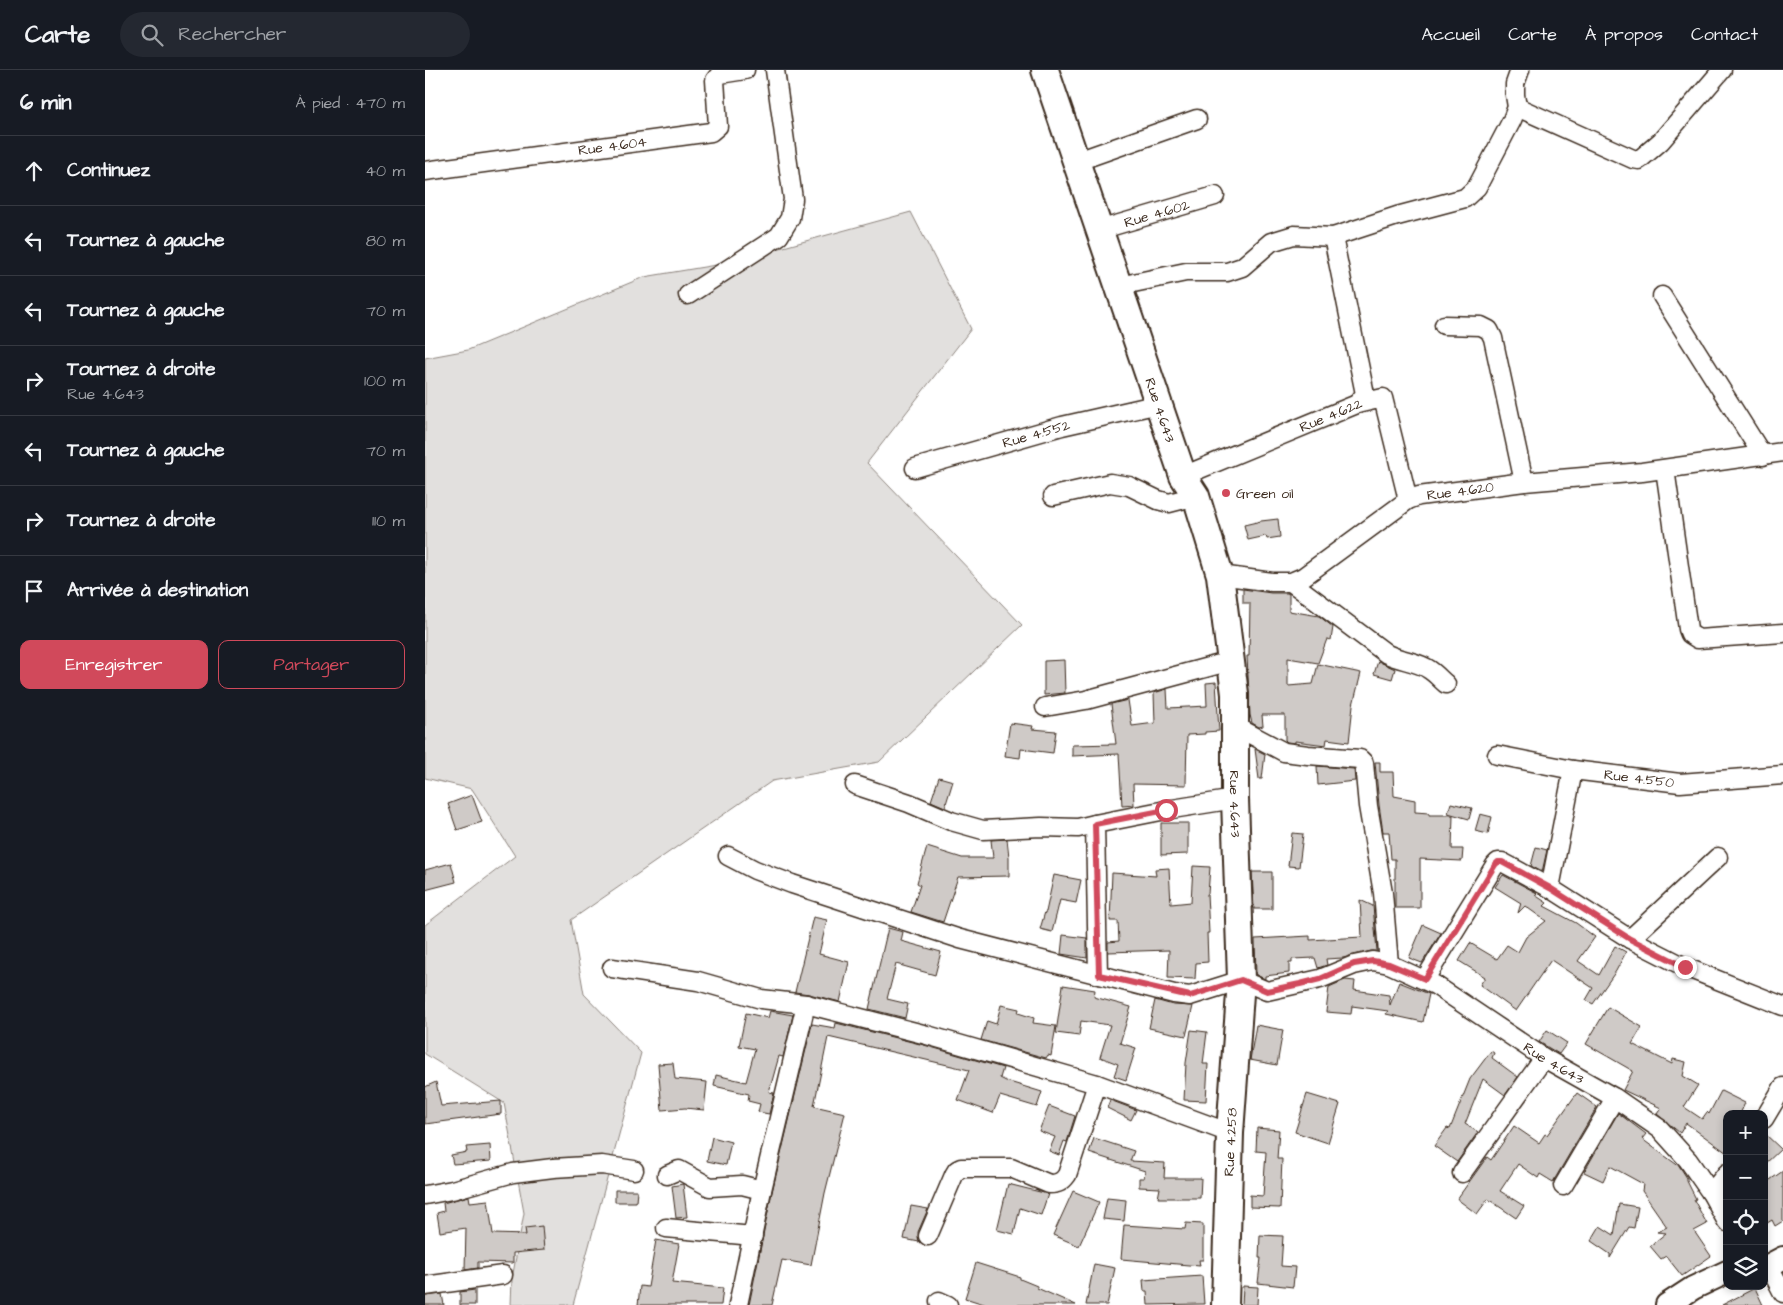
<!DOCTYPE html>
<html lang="fr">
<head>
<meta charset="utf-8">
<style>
  :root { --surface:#171b24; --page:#242831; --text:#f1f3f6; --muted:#9ea1a6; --line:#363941; --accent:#d1495b }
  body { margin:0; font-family:"Architects Daughter",sans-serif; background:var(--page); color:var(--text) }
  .controls { position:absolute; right:15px; bottom:15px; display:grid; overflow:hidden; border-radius:10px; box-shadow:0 2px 8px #0003 }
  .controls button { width:45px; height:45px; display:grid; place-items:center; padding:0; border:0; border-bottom:1px solid var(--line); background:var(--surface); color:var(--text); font:25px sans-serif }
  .stop { position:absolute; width:15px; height:15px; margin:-11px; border:4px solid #d1495b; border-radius:50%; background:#fff }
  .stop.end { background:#d1495b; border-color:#fff; box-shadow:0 1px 5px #0008 }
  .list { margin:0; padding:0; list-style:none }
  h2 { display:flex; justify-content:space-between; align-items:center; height:65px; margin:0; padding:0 20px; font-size:21px }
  h2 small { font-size:16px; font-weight:400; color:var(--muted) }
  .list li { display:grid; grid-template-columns:32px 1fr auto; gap:15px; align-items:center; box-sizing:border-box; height:70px; padding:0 20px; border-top:1px solid var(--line) }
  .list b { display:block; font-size:19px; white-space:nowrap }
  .list p { margin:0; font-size:16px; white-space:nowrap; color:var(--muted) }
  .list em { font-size:16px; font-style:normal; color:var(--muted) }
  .actions { display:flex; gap:10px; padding:15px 20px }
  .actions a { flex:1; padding:11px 0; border:1px solid var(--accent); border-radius:10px; text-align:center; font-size:18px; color:var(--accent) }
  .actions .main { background:var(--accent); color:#fff }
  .icon { flex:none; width:28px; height:28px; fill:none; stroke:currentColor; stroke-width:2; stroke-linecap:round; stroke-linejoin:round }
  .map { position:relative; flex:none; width:1358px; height:1235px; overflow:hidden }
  header { display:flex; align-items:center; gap:30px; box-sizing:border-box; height:70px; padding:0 25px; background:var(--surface); border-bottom:1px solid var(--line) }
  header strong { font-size:24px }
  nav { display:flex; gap:28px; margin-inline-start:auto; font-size:18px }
  .search { width:350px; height:45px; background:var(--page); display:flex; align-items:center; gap:12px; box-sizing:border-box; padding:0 18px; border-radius:28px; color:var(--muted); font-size:19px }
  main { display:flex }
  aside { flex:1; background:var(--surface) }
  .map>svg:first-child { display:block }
  .green { fill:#e2e0de; stroke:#8e857e }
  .building { fill:#cfcac7; stroke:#3b2a1e }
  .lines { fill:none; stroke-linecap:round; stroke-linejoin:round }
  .minor-casing { stroke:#3b2a1e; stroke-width:21 }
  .major-casing { stroke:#3b2a1e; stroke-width:26 }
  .highway-casing { stroke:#3b2a1e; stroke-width:30 }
  .minor { stroke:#fff; stroke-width:18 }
  .major { stroke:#fff; stroke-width:22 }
  .highway { stroke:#fff; stroke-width:26 }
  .route { stroke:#d1495b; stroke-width:6 }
  .poi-dot { fill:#d1495b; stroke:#fff; stroke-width:2 }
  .labels { text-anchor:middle; stroke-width:5; stroke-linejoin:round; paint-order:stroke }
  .street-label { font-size:14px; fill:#3b2a1e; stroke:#fff }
  .poi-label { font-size:14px; fill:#3b2a1e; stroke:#fff; text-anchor:start }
</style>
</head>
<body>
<header>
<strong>Carte</strong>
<div class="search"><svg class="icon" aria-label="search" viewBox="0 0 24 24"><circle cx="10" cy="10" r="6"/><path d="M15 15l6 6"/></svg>Rechercher</div>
<nav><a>Accueil</a><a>Carte</a><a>À propos</a><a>Contact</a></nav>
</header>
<main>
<aside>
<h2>6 min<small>À pied · 470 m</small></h2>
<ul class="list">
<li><svg class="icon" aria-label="ahead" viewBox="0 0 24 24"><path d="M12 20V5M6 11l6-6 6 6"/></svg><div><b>Continuez</b></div><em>40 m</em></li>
<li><svg class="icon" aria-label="left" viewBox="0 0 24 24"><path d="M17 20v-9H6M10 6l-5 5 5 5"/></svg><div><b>Tournez à gauche</b></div><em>80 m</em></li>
<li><svg class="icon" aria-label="left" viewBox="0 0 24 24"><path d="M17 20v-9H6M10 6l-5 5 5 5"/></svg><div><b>Tournez à gauche</b></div><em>70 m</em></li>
<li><svg class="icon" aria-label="right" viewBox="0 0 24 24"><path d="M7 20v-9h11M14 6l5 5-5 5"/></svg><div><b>Tournez à droite</b><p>Rue 4.643</p></div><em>100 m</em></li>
<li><svg class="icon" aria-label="left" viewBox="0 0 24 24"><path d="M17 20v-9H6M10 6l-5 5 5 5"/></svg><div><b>Tournez à gauche</b></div><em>70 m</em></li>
<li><svg class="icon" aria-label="right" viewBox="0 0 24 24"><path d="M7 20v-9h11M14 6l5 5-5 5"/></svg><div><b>Tournez à droite</b></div><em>110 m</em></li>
<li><svg class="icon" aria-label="arrive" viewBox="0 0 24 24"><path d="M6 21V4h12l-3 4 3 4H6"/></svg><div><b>Arrivée à destination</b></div></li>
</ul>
<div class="actions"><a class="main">Enregistrer</a><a>Partager</a></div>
</aside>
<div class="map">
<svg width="1358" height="1235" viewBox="0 0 1358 1235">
  <rect width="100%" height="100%" fill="#fff"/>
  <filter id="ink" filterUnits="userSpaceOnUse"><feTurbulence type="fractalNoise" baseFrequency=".02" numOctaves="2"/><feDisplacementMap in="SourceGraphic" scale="10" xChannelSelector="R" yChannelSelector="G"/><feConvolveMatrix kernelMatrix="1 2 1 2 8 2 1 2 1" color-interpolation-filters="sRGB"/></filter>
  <g filter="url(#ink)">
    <path class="green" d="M 486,142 L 546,259 L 442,393 L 597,555 L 454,692 L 347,711 L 146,850 L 159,924 L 216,983 L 148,1235 L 86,1235 L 87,1209 L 99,1143 L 79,1033 L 0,984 L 0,855 L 90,786 L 47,719 L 0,708 L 0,288 L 43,280 L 219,207 L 297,194 Z"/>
    <g class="building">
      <path d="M 853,449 L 855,467 L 842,469 L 841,466 L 823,470 L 819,455 L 836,451 Z"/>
      <path d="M 818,519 L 846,523 L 862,523 L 864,524 L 864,541 L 894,546 L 908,557 L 906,570 L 902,569 L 893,593 L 863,588 L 863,616 L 888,614 L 893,594 L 936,603 L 928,635 L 924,672 L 902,669 L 901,675 L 870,671 L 870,673 L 862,672 L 860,670 L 860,645 L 837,645 L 838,656 L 834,657 L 827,653 L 825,645 L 822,586 L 824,586 L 825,533 L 818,533 Z"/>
      <path d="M 639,590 L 640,623 L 619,625 L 619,591 Z"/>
      <path d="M 953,591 L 970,599 L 967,609 L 949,604 Z"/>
      <path d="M 791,612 L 794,661 L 780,662 L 780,664 L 762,665 L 761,715 L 708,714 L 709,735 L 697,736 L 694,684 L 647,686 L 647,675 L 691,674 L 686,634 L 703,630 L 707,656 L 730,653 L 729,623 L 742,619 L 743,638 L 782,636 L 781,613 Z"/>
      <path d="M 585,653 L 608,656 L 607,659 L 631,661 L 628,683 L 596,679 L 595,688 L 580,686 Z"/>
      <path d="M 830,679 L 840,684 L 837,709 L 834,709 Z"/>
      <path d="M 950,692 L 955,692 L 955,702 L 968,702 L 969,726 L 990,730 L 990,742 L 1004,743 L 1004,745 L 1028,745 L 1027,779 L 1038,779 L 1037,791 L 995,789 L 995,838 L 970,838 L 970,789 L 966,789 L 964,762 L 958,762 L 954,735 Z"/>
      <path d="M 892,696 L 929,699 L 930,711 L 893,715 Z"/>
      <path d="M 514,707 L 528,711 L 520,737 L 506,731 Z"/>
      <path d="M 47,725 L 57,752 L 32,760 L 23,734 Z"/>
      <path d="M 1026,733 L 1047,738 L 1044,749 L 1023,743 Z"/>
      <path d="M 1055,744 L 1067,747 L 1063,764 L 1050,761 Z"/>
      <path d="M 736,753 L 763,753 L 763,784 L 736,785 Z"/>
      <path d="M 867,763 L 878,764 L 874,797 L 863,796 Z"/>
      <path d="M 582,769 L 584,787 L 584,806 L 533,807 L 518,852 L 486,842 L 495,815 L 492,813 L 502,777 L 537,788 L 568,788 L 566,770 Z"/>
      <path d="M 1111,777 L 1122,780 L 1117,802 L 1106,796 Z"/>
      <path d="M 26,793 L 31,812 L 0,820 L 0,800 Z"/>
      <path d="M 768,796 L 785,797 L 783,824 L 782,824 L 784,863 L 782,863 L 783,892 L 771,893 L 770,909 L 743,908 L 744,880 L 683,882 L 683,872 L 694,871 L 693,851 L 685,851 L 687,803 L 731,806 L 730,799 L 744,798 L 746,834 L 766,832 Z"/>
      <path d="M 827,802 L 847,802 L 847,839 L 829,839 Z"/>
      <path d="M 629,805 L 656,810 L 651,833 L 635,830 L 627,862 L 615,859 L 620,842 L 621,842 Z"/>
      <path d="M 1078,805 L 1112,823 L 1110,825 L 1122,833 L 1119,836 L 1151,853 L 1170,867 L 1153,891 L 1174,905 L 1190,876 L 1201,882 L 1191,901 L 1168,934 L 1161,930 L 1168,918 L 1126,890 L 1091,941 L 1055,915 L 1060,907 L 1034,891 L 1045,873 L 1072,889 L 1082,875 L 1093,882 L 1101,867 L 1121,851 L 1100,836 L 1093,843 L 1096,833 L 1070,817 Z"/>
      <path d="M 935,830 L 948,836 L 952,881 L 946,881 L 918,888 L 901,889 L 902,895 L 893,898 L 890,888 L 867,889 L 867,893 L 864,893 L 864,903 L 840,906 L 840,909 L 831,905 L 830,869 L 885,866 L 885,870 L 937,867 Z"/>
      <path d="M 388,847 L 402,850 L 394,884 L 424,892 L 415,932 L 384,924 L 370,922 Z"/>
      <path d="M 998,855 L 1016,863 L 997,893 L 984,888 Z"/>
      <path d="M 463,858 L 478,862 L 476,871 L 516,882 L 510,905 L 471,894 L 462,929 L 483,934 L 480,948 L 444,939 Z"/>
      <path d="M 638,865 L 662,868 L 662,888 L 636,884 Z"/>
      <path d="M 920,910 L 930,911 L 929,920 L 964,925 L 965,935 L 974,912 L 1004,924 L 998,952 L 961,944 L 963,941 L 927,936 L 926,944 L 901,942 L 904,917 Z"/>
      <path d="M 638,915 L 670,920 L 669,927 L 706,937 L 695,973 L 711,978 L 701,1010 L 689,1006 L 693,994 L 675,987 L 685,955 L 656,951 L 654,966 L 631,963 Z"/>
      <path d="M 730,930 L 748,935 L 768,936 L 761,966 L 724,958 Z"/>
      <path d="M 576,935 L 594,939 L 593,943 L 609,948 L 608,953 L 631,956 L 626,986 L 623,985 L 621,988 L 556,970 L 562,951 L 571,954 Z"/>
      <path d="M 1183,937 L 1217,957 L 1207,974 L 1247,994 L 1248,989 L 1261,992 L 1258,1006 L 1273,1015 L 1259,1037 L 1277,1049 L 1282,1042 L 1284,1044 L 1296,1021 L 1320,1033 L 1315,1044 L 1302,1044 L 1302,1083 L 1261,1053 L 1255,1063 L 1232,1044 L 1236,1038 L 1198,1020 L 1208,1001 L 1161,974 Z"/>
      <path d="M 345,941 L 368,945 L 358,987 L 354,986 L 344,1022 L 349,1023 L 344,1044 L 333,1042 L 335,1034 L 323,1031 L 324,1024 L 289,1016 L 291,1005 L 321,1012 L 330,979 L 314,976 L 321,943 L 343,948 Z"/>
      <path d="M 411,953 L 499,975 L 578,998 L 575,1008 L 581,1011 L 617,1022 L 612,1037 L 575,1026 L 568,1043 L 533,1030 L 544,1000 L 403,967 L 389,1036 L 420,1043 L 400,1123 L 386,1195 L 357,1190 L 347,1235 L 324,1235 L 347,1122 L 387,954 L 410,958 Z"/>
      <path d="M 831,955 L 858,960 L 852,995 L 825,990 Z"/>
      <path d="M 766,960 L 782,962 L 778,994 L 783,994 L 781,1031 L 759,1030 L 761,993 Z"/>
      <path d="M 1122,960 L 1142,973 L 1134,984 L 1114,972 Z"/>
      <path d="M 1066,981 L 1069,983 L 1067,988 L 1093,1007 L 1080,1025 L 1058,1009 L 1040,1054 L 1053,1062 L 1032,1092 L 1009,1076 L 1022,1058 L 1025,1059 L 1045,1009 Z"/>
      <path d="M 248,993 L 250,1009 L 282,1012 L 279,1040 L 260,1038 L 237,1040 L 233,994 Z"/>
      <path d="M 11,1012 L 16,1036 L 76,1031 L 76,1044 L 0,1054 L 0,1017 Z"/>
      <path d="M 1152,1023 L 1172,1037 L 1128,1112 L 1115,1104 L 1113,1108 L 1093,1094 L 1075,1121 L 1099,1136 L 1091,1148 L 1063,1129 L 1052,1144 L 1032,1129 L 1062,1087 L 1066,1090 L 1089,1056 L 1114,1073 L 1120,1064 L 1122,1065 Z"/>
      <path d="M 882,1024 L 915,1034 L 903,1073 L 870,1062 Z"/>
      <path d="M 685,1030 L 711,1040 L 706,1050 L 682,1038 Z"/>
      <path d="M 624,1036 L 650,1046 L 642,1072 L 639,1071 L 634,1085 L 624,1081 L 630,1067 L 614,1061 Z"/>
      <path d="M 1193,1043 L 1221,1064 L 1217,1069 L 1255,1097 L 1262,1108 L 1262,1111 L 1271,1129 L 1269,1130 L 1282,1154 L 1269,1161 L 1286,1186 L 1257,1206 L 1241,1186 L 1236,1189 L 1225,1176 L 1241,1163 L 1232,1162 L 1242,1157 L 1217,1121 L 1218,1114 L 1185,1096 L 1178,1111 L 1159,1102 Z"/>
      <path d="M 832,1058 L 854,1060 L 852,1089 L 857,1089 L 855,1138 L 825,1137 L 825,1125 L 838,1126 L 841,1082 L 831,1081 Z"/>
      <path d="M 1339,1063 L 1356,1079 L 1339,1095 Z"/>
      <path d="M 287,1067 L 306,1072 L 301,1095 L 282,1091 Z"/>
      <path d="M 669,1068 L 709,1081 L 705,1091 L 740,1093 L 739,1108 L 776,1108 L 775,1128 L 733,1128 L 735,1118 L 714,1117 L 714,1108 L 719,1108 L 720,1101 L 664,1083 Z"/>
      <path d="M 65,1075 L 66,1091 L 28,1094 L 26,1085 L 42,1082 L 41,1077 Z"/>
      <path d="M 1358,1101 L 1358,1151 L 1350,1156 L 1347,1150 L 1339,1155 L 1339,1114 Z"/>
      <path d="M 258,1114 L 262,1147 L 251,1148 L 247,1116 Z"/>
      <path d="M 583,1114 L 623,1124 L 616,1145 L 595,1138 L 589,1164 L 572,1160 Z"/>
      <path d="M 190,1120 L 212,1120 L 211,1132 L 190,1132 Z"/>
      <path d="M 648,1121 L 674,1132 L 654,1176 L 628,1165 Z"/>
      <path d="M 44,1126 L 45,1132 L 63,1130 L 68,1164 L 101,1165 L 100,1158 L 117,1156 L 119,1180 L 88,1183 L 88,1193 L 53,1192 L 53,1198 L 40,1200 L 41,1158 L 15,1162 L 12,1143 L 19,1141 L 18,1133 Z"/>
      <path d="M 682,1128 L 701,1130 L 699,1151 L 678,1149 Z"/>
      <path d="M 1194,1134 L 1213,1137 L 1209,1158 L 1204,1157 L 1185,1188 L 1185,1184 L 1166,1171 L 1175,1156 L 1189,1165 Z"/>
      <path d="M 486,1136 L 503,1139 L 493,1162 L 494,1172 L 479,1169 Z"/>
      <path d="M 761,1153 L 778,1154 L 778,1190 L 774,1190 L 775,1196 L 696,1189 L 699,1155 L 760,1159 Z"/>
      <path d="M 835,1165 L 858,1166 L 856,1196 L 870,1197 L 868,1217 L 833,1213 L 836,1188 L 834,1188 Z"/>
      <path d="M 231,1170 L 254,1174 L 247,1213 L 298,1218 L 296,1235 L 213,1235 L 215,1216 L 223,1217 Z"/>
      <path d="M 551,1193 L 595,1207 L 595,1209 L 612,1216 L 612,1218 L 651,1235 L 562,1235 L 540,1228 Z"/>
      <path d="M 669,1194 L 690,1198 L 682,1235 L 661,1235 Z"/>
      <path d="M 777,1206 L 779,1234 L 723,1235 L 722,1221 L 719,1221 L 718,1210 Z"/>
      <path d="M 818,1216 L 833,1217 L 832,1235 L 817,1235 Z"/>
      <path d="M 1330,1218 L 1338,1235 L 1297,1235 Z"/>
      <path d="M 50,1220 L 50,1235 L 35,1235 L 35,1222 Z"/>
      <path d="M 17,1224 L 19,1235 L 0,1235 L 0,1226 Z"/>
    </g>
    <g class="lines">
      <g class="minor-casing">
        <g id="minor">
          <path d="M 1092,37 L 1208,89 L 1214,90 L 1236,71 L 1297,0"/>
          <path d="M 650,92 L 772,49"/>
          <path id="s1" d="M 0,101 L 286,62 L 293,56 L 290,10 L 295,4 L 320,0"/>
          <path id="s2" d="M 674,160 L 790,126"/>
          <path d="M 908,167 L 940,324 L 932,334"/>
          <path d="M 694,216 L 761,202 L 802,202 L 817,197 L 846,172 L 869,165 L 908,167 L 972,146 L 1040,128 L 1052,117 L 1087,50 L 1092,37 L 1090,25 L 1090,14 L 1095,0"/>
          <path d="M 263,225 L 354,166 L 365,148 L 368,129 L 350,0"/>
          <path d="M 1237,226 L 1338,386"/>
          <path id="s3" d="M 490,398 L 637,356 L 734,334"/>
          <path d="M 1240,399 L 1263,559 L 1265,564 L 1273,569 L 1358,563"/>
          <path id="s4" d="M 758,406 L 932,334 L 958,328 L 983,430"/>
          <path d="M 1099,412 L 1217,402 L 1358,382"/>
          <path d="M 628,426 L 685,413 L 704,416 L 733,430 L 744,433 L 771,426"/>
          <path id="s5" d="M 795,505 L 847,512 L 866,512 L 878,507 L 983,430 L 994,426 L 1099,412 L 1068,268 L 1064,260 L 1056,256 L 1019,255"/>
          <path d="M 866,512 L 962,584 C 976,591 993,591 1005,600 C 1011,604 1016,610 1021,614"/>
          <path d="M 620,637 L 661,630 L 806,591"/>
          <path d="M 810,656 L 859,682 L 883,685 L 935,689 L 939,693 L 943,736 L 958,823 L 964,894"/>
          <path id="s6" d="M 1072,685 L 1148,700 L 1255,713 L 1358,705"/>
          <path d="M 430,715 L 484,733 L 526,751 L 558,760 L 616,757 L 653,758 L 670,754"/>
          <path id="s7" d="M 303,786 L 330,800 L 367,814 L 535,869 L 749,924 L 765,926 L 816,910 L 842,921 L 895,909 L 929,895 L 948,891 L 964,894 L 1010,915 L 1119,988 L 1190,1028 L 1235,1059 L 1263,1090 L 1286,1123 L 1302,1152"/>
          <path d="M 1125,818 L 1148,700"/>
          <path d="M 1205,869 L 1293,787"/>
          <path d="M 187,898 L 273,911 L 336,929 L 381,934 L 502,965 L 672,1014 L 805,1063"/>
          <path d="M 673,905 L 670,754 L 741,740 L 810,729"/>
          <path d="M 1000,909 L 1070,795 L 1073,792 L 1077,792 L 1125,818 L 1205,869 L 1260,897 L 1358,936"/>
          <path d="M 1339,1049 L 1358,1017"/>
          <path d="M 1037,1103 L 1119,988"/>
          <path d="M 242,1105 L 254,1100 L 285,1117 L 317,1115 L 337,1120"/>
          <path d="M 1138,1116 L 1190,1028"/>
          <path d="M 1286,1123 L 1302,1103"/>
          <path d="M 0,1125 L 27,1120 L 88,1103 L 128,1098 L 177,1095 L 209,1100"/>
          <path d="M 241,1158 L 328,1166"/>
          <path d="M 503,1166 L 529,1105 L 532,1100 L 536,1098 L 586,1098 L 624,1114 C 633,1114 637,1112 642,1105 L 672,1014"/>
          <path d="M 1344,1196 L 1358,1223"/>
          <path d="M 0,1216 L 78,1205"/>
          <path d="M 514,1231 L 523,1235"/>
          <path d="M 313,1235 L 337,1120 L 381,934"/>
        </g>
      </g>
      <g class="major-casing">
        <g id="major">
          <path d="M 1339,1198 L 1358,1188"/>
          <path d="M 1242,1235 L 1268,1218 L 1302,1202"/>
        </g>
      </g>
      <g class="highway-casing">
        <g id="highway">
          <path id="s8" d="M 620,0 L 758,406 L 771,426 L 795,505 L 810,624 L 810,729 L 816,910 L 805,1063 L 800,1235"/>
        </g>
      </g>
      <use href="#minor" class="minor"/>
      <use href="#major" class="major"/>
      <use href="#highway" class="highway"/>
    </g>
  </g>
  <g class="lines" filter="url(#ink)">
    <path class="route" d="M 741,740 L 670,754 L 674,905 L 765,926 L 816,910 L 842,921 L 875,914 L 895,909 L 929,894 L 948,891 L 964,894 L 1000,909 L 1070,795 L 1073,792 L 1077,792 L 1125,818 L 1205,869 L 1260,897"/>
  </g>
  <circle class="poi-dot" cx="801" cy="423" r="5"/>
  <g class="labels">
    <g class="street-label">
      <text dy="5" stroke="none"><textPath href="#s1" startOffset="189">Rue 4.604</textPath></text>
      <text dy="5" stroke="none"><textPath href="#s2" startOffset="60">Rue 4.602</textPath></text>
      <text dy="5" stroke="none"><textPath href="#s8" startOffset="359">Rue 4.643</textPath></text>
      <text dy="5" stroke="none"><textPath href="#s4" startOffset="160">Rue 4.622</textPath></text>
      <text dy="5" stroke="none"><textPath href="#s3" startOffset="126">Rue 4.552</textPath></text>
      <text dy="5" stroke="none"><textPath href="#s5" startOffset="268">Rue 4.620</textPath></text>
      <text dy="5" stroke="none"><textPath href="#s6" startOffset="144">Rue 4.550</textPath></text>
      <text dy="5" stroke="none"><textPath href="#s8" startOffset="765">Rue 4.643</textPath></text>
      <text dy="5" stroke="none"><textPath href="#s7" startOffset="885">Rue 4.643</textPath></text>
      <text transform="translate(805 1072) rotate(-87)" y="5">Rue 4.258</text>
    </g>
    <g class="poi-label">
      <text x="811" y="428">Green oil</text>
    </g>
  </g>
</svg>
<div class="controls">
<button>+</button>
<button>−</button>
<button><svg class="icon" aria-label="locate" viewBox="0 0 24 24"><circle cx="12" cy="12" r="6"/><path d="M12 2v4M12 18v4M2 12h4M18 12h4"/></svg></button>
<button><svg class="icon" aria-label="layers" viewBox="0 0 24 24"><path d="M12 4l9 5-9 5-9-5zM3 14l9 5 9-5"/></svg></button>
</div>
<div class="stop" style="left:741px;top:740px"></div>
<div class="stop end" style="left:1260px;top:897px"></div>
</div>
</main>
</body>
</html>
